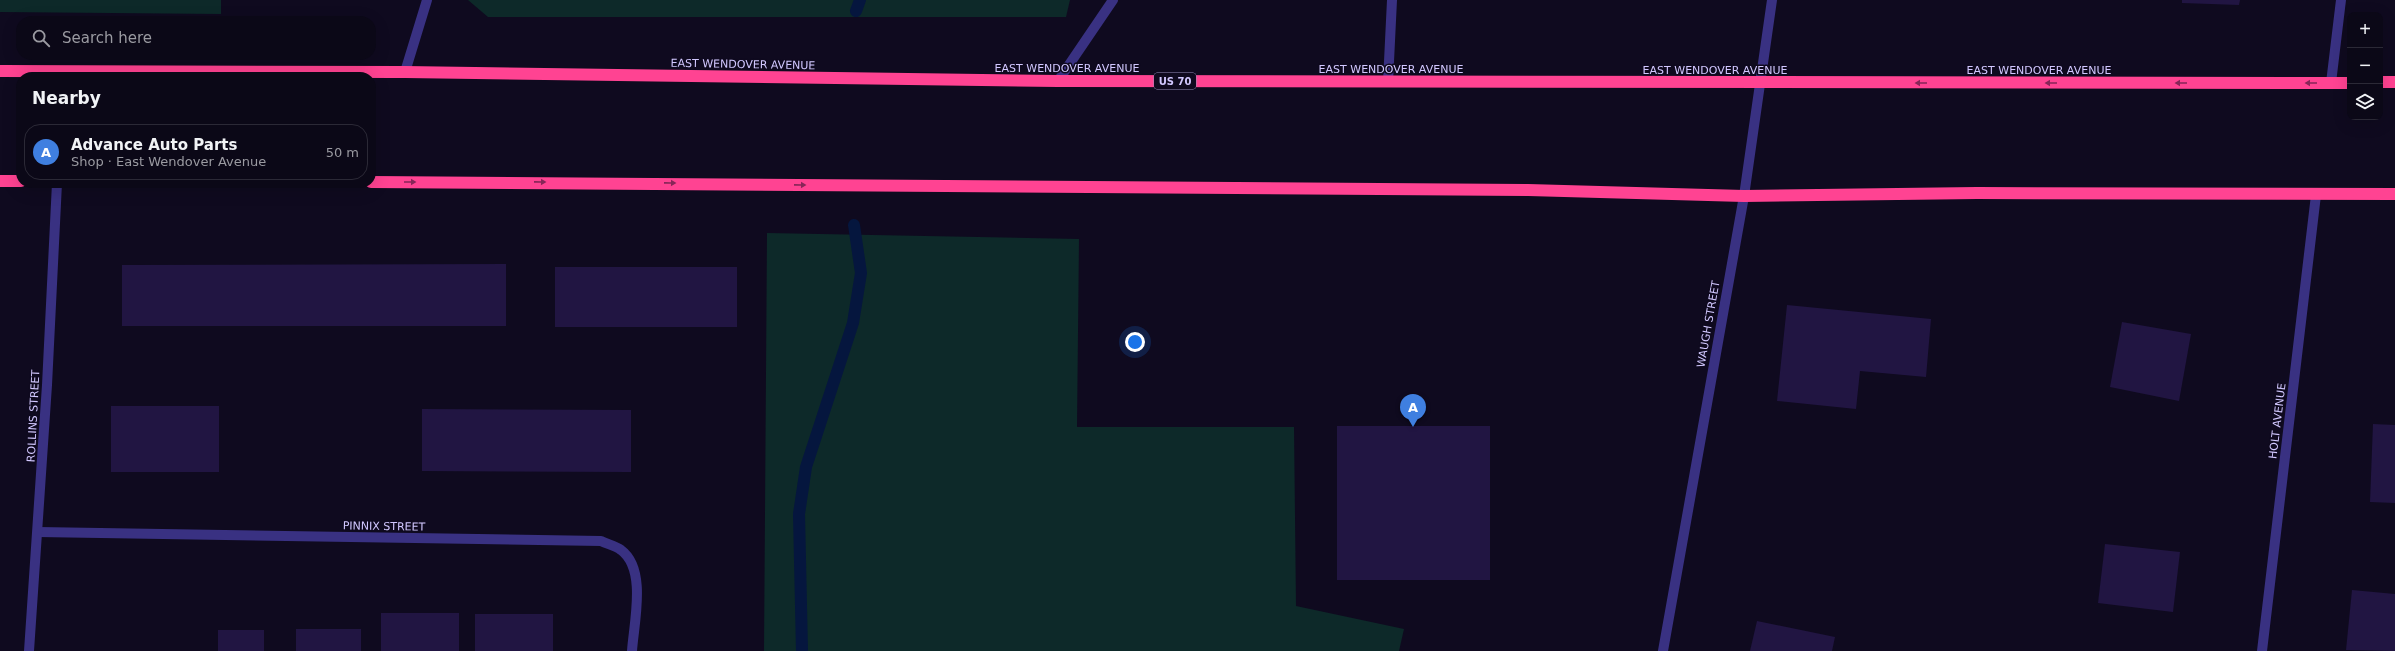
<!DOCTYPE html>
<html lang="en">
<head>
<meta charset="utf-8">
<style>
  :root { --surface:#0b0817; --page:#191624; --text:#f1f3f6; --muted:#9a9aa1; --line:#2b2936; --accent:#0b8043 }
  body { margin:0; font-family:"DejaVu Sans",sans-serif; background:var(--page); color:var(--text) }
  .controls { position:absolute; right:12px; top:12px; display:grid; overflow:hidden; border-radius:8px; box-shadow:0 4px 16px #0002 }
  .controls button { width:36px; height:36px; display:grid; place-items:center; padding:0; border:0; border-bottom:1px solid var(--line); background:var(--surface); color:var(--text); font:20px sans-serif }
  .you { position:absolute; left:1135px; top:342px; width:14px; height:14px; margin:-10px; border:3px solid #fff; border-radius:50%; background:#1a73e8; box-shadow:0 0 0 6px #1a73e833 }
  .badge { display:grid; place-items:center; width:26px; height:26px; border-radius:50%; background:var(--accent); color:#fff; font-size:13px; font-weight:700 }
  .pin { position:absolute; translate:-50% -33px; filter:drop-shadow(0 1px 2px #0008) }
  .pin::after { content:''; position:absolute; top:21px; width:14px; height:12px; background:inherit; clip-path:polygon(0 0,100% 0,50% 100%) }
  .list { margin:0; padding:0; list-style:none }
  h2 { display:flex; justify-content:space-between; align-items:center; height:52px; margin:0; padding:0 16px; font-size:17px }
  h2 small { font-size:13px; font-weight:400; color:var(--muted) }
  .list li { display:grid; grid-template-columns:26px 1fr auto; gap:12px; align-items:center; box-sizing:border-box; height:56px; margin:0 8px 8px; padding:0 8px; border:1px solid var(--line); border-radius:16px }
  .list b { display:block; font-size:15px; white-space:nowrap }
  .list p { margin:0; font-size:13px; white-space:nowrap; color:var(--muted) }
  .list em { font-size:13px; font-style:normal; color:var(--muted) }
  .icon { flex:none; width:22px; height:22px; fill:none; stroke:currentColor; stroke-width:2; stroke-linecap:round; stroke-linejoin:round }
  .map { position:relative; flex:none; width:2395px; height:651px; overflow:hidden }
  .search { position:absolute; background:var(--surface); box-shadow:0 4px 16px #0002; left:16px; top:16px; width:360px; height:44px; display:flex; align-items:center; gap:10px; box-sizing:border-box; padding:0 14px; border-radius:16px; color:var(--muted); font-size:15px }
  .panel { position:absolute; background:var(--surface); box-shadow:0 4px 16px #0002; left:16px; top:72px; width:360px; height:116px; border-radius:16px }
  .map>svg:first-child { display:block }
  .green { fill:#0d2929 }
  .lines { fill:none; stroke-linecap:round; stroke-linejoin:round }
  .stream { stroke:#05163e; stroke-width:12 }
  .building { fill:#211542 }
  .lane { stroke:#393182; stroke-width:10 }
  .street { stroke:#393182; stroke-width:10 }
  .highway { stroke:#ff4392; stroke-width:12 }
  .oneway { fill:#872658 }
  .labels { text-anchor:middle; stroke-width:3; stroke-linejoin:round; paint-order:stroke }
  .shield { fill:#0f0a1f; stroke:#988fbc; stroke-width:1 }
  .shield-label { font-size:10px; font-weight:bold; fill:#d2c8ff }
  .street-label { font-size:11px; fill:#d2c8ff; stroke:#0f0a1f }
</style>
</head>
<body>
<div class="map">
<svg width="2395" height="651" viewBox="0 0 2395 651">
  <rect width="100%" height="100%" fill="#0f0a1f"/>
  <g class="green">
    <path d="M 0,0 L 221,0 L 221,14 L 0,12 Z"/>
    <path d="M 468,0 L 1070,0 L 1066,17 L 488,17 Z"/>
    <path d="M 767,233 L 1079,239 L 1077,427 L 1294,427 L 1296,606 L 1404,629 L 1399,651 L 764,651 Z"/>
  </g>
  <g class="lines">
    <g class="stream">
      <path d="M 856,11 L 860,0"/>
      <path d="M 802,651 L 799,514 L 806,467 L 853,323 L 861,273 L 854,225"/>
    </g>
  </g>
  <g class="building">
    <path d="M 2182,0 L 2240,0 L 2239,5 L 2182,3 Z"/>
    <path d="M 506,264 L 506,326 L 122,326 L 122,265 Z"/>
    <rect x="555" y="267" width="182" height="60"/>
    <path d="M 1787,305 L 1931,319 L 1926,377 L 1860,371 L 1856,409 L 1777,401 Z"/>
    <path d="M 2122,322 L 2191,334 L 2179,401 L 2110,387 Z"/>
    <rect x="111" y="406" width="108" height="66"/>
    <path d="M 422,409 L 631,410 L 631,472 L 422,471 Z"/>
    <path d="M 2373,424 L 2395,425 L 2395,503 L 2370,502 Z"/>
    <rect x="1337" y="426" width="153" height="154"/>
    <path d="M 2105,544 L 2180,552 L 2173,612 L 2098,603 Z"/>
    <path d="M 2352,590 L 2395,594 L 2395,651 L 2346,650 Z"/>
    <rect x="381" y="613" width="78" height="38"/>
    <rect x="475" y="614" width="78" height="37"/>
    <path d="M 1757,621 L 1835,637 L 1832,651 L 1750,651 Z"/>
    <rect x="296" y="629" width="65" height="22"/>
    <rect x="218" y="630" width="46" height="21"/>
  </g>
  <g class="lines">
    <g class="lane">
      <path d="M 1058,81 L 1113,0"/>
      <path d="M 1388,82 L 1392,0"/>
    </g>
    <g class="street">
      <path d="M 405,72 L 427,0"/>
      <path d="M 2331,83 L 2341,0"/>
      <path d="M 38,532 L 601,541 C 607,544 616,546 621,550 C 647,569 634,622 632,651"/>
      <path d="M 29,651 L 47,385 L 57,183"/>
      <path d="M 1663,651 L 1744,196 L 1772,0"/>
      <path d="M 2262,651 L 2316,195"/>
    </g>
    <g class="highway">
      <path d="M 0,71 L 405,72 L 1058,81 L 2350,83"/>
      <path d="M 2380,82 L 2395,82"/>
      <path d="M 0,181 L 21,181"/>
      <path d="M 371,182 L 1528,190 L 1744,196 L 1977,193 L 2395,194"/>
    </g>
  </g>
  <defs><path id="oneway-solid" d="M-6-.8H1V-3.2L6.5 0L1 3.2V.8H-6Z"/></defs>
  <g class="oneway">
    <use href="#oneway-solid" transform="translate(1921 83) rotate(180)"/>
    <use href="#oneway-solid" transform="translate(2051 83) rotate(180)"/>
    <use href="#oneway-solid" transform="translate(2181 83) rotate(180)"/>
    <use href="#oneway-solid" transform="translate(2311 83) rotate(180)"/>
    <use href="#oneway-solid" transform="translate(410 182)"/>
    <use href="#oneway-solid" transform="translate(540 182) rotate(1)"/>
    <use href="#oneway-solid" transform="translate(670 183) rotate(1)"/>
    <use href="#oneway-solid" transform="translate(800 185) rotate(1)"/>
  </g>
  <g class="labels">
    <rect class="shield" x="1154" y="73" width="42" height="16" rx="3"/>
    <g class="shield-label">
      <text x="1175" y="85">US 70</text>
    </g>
    <g class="street-label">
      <text transform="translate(743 64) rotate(1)" y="4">EAST WENDOVER AVENUE</text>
      <text x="1067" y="72">EAST WENDOVER AVENUE</text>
      <text x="1391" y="73">EAST WENDOVER AVENUE</text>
      <text x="1715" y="74">EAST WENDOVER AVENUE</text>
      <text x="2039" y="74">EAST WENDOVER AVENUE</text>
      <text transform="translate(1708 324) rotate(-80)" y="4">WAUGH STREET</text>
      <text transform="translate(33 416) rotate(-87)" y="4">ROLLINS STREET</text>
      <text transform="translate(2277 421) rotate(-83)" y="4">HOLT AVENUE</text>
      <text transform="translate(384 526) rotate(1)" y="4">PINNIX STREET</text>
    </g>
  </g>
</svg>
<div class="controls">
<button>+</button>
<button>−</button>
<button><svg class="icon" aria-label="layers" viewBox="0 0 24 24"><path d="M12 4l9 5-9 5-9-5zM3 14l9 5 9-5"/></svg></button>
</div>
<div class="you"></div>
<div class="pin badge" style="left:1413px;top:427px;background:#3f7fe0">A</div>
<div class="search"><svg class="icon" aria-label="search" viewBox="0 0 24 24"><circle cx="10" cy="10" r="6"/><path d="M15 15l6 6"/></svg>Search here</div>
<section class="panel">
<h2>Nearby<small></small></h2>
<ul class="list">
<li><span class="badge" style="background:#3f7fe0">A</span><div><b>Advance Auto Parts</b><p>Shop · East Wendover Avenue</p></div><em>50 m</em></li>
</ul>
</section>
</div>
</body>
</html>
